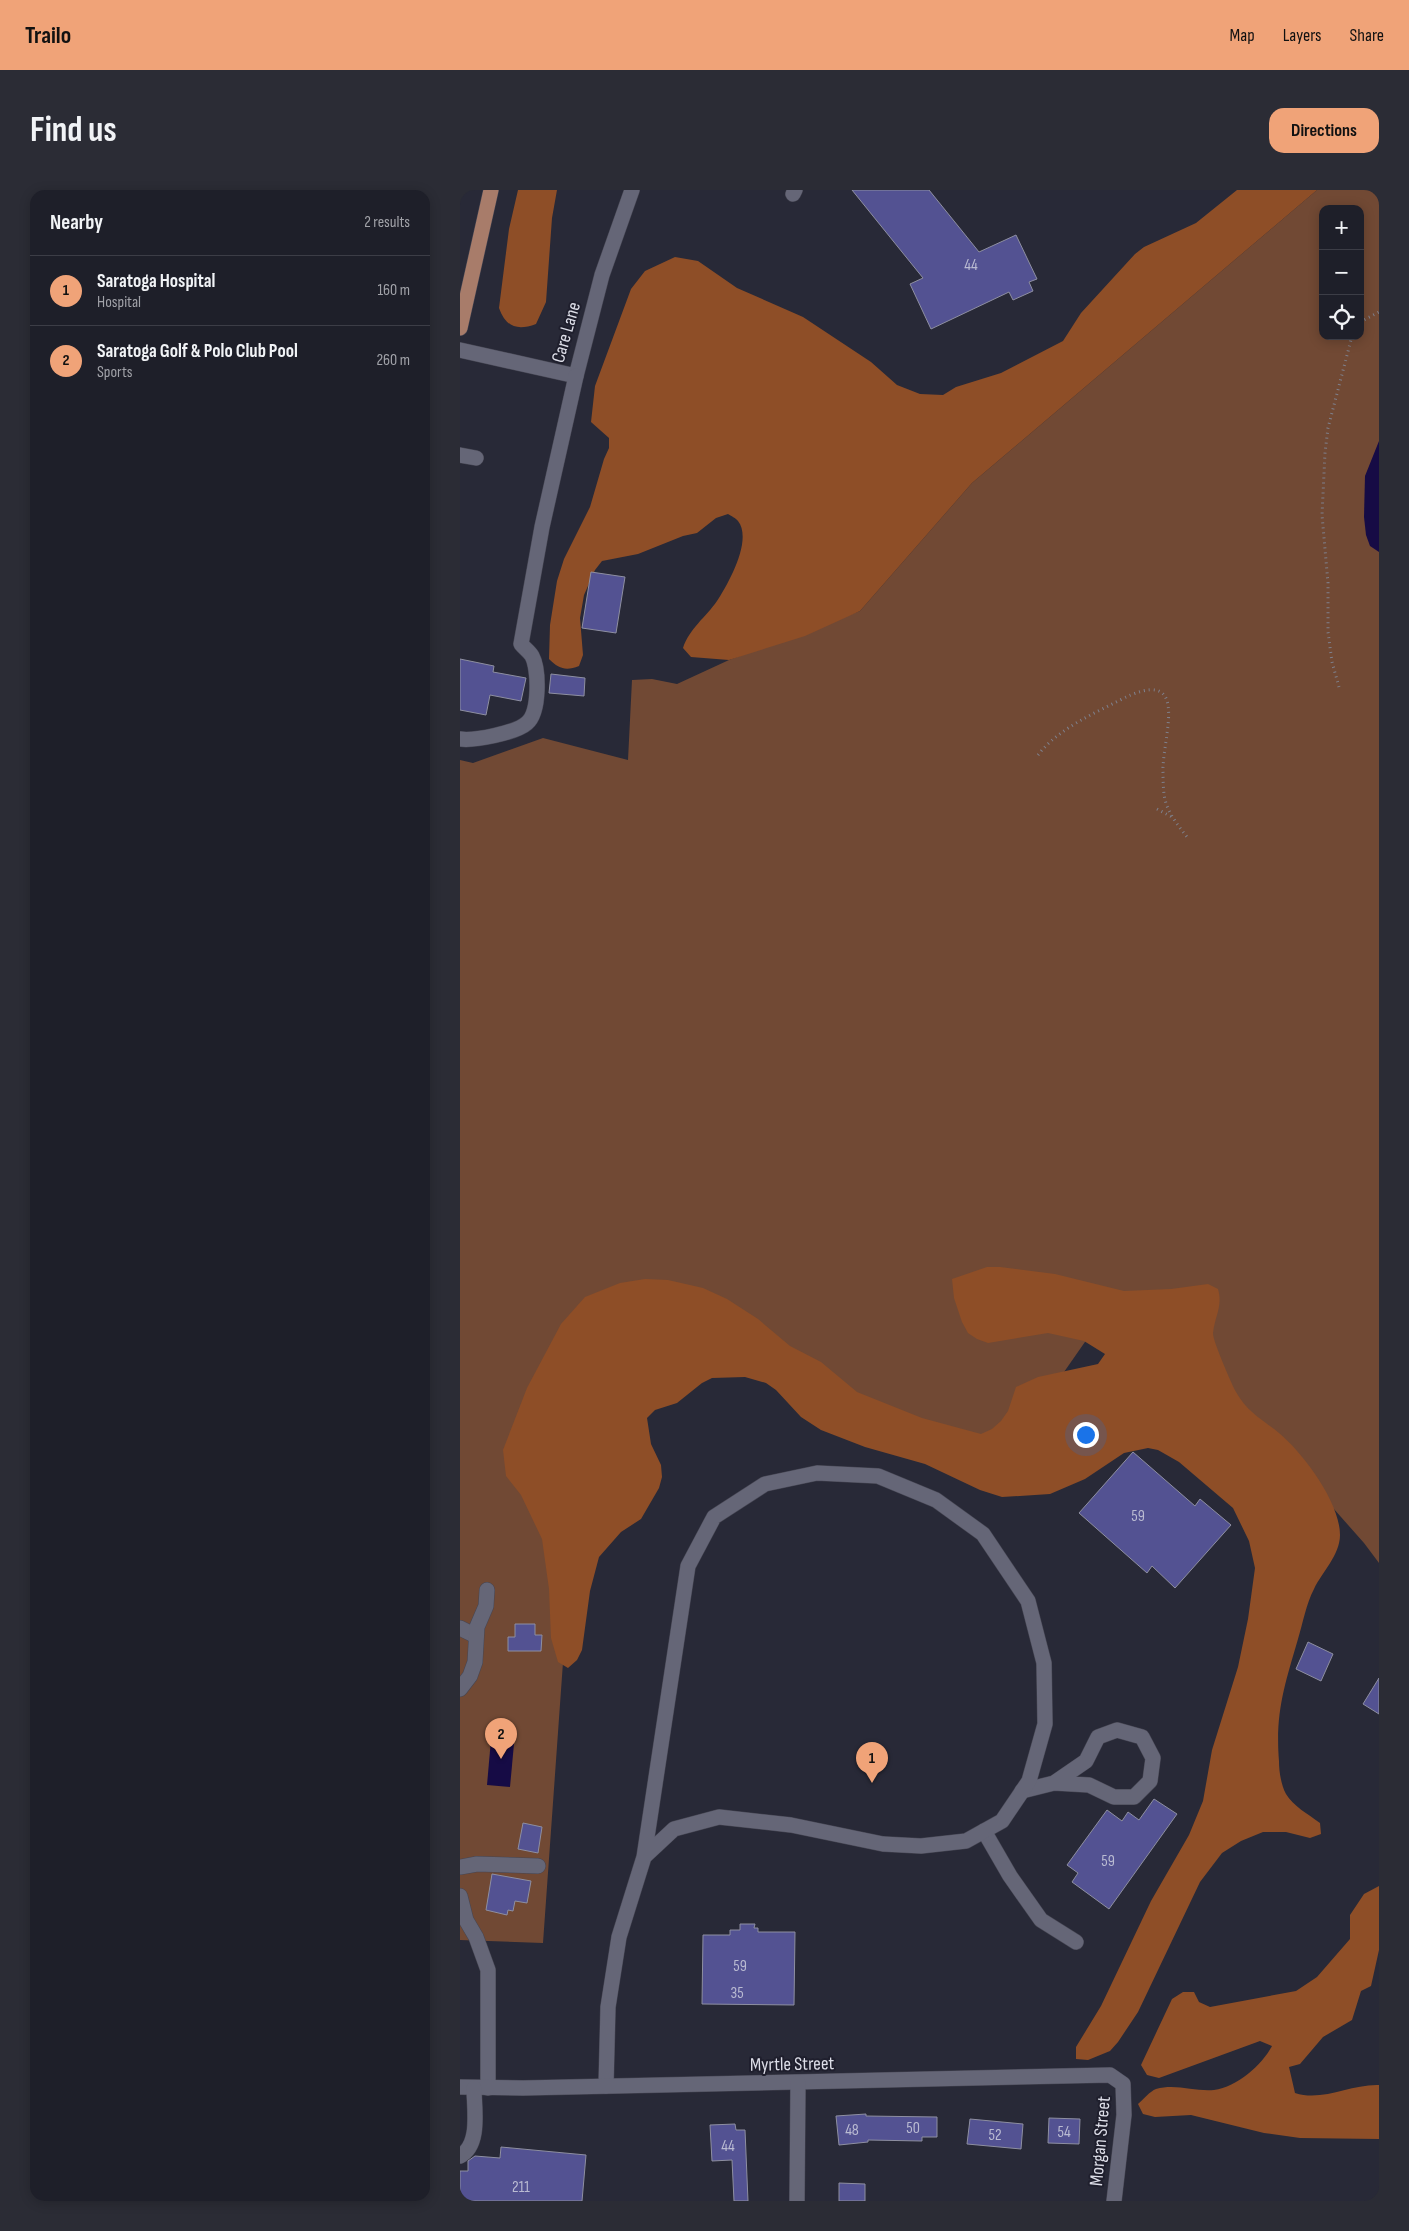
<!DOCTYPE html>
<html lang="en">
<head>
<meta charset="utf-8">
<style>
  :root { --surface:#1e1f29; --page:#2b2c35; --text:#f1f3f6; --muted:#a1a2a8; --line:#3c3d46; --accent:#f0a378 }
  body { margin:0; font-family:"Sofia Sans Condensed",sans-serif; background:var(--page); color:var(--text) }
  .controls { position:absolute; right:15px; top:15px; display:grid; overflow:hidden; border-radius:10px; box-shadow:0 2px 12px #0003 }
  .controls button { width:45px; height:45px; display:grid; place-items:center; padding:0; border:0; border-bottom:1px solid var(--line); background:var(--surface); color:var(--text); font:25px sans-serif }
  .you { position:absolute; left:625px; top:1244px; width:18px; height:18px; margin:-12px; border:4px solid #fff; border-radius:50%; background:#1a73e8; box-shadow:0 0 0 8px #1a73e833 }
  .badge { display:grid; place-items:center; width:32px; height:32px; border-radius:50%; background:var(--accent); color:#111; font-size:16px; font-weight:700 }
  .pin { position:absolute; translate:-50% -41px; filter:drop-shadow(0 1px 2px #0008) }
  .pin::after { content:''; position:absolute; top:26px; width:18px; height:15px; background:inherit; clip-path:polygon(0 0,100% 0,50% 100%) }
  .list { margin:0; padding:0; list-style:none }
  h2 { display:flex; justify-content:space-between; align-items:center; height:65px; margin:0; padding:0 20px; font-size:21px }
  h2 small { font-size:16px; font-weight:400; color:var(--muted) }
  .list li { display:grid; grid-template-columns:32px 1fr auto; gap:15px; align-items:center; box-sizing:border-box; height:70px; padding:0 20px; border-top:1px solid var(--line) }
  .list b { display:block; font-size:19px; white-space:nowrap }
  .list p { margin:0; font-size:16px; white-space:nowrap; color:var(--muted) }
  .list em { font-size:16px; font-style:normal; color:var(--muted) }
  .icon { flex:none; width:28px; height:28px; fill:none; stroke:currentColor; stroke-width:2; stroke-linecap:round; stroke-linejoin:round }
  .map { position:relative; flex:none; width:919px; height:2011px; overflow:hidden; border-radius:15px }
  header { display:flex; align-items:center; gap:30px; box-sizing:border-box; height:70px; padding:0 25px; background:var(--accent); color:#111 }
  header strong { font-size:24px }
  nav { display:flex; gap:28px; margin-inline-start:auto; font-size:18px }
  .intro { display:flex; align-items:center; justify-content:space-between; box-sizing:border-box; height:120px; padding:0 30px }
  h1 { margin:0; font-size:35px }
  .button { padding:12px 22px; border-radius:15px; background:var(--accent); color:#111; font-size:18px; font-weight:700 }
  main { display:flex; gap:30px; padding:0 30px }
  aside { flex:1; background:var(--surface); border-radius:15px; box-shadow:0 2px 12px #0003 }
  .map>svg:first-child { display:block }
  .green { fill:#714934; fill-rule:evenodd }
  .forest { fill:#8e4e27 }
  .water { fill:#160b45 }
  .building { fill:#535292; stroke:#8e8fa1 }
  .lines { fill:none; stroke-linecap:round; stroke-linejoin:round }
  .minor-casing { stroke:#464653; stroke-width:16 }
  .major-casing { stroke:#464653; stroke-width:16 }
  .path { stroke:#7f808c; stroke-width:3; stroke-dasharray:1 4; stroke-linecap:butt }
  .minor { stroke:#656677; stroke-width:15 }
  .major { stroke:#a87c6a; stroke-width:15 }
  .labels { text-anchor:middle; stroke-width:4; stroke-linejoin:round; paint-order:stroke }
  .number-label { font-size:16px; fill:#babbd2 }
  .street-label { font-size:19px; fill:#dddee8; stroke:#1f1f2d }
</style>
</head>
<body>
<header>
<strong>Trailo</strong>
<nav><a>Map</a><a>Layers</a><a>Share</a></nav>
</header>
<div class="intro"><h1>Find us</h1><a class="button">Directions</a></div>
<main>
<aside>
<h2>Nearby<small>2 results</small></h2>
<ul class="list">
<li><span class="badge">1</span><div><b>Saratoga Hospital</b><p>Hospital</p></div><em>160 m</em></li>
<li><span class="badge">2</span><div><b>Saratoga Golf &amp; Polo Club Pool</b><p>Sports</p></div><em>260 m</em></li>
</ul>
</aside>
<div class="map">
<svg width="919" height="2011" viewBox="0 0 919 2011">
  <rect width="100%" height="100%" fill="#282937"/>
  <path class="green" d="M 857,0 L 919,0 L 919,1373 L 904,1353 L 835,1275 L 627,1149 L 547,1264 L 222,1155 L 113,1332 L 83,1753 L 0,1750 L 0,570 L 13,573 L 83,548 L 168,570 L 172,490 L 192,489 L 217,494 L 269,470 L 400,421 L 512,293 ZM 863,19 L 900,19 L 900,146 L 863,146 Z"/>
  <g class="forest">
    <path d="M 58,0 L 97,0 L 92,28 L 86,112 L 76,134 C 57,141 46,137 39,118 L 49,39 Z"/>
    <path d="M 777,0 L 857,0 L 512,293 L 400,421 L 345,446 L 269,470 L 231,467 L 223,458 C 229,439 246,427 257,411 C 268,394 293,350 278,331 C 276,328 271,326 268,324 L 256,328 L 237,343 L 223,346 L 178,364 L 142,371 L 135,380 L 124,405 L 120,428 L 123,465 L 119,476 C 106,481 99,479 89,469 L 90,435 L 97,391 L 104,369 L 130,317 L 144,269 L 149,258 L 149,248 L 131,232 L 135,196 L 171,99 L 185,81 L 215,67 L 238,71 L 277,98 L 343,127 L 411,172 L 437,195 L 460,204 L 483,205 L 496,197 L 541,183 L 603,151 L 621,123 L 675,64 L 684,57 L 736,33 Z"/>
    <path d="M 527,1077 L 540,1077 L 595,1084 L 664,1101 L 711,1099 L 748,1094 L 758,1099 C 763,1116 755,1126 753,1143 C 752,1149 772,1195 776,1202 C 788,1223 802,1229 819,1243 C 843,1263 880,1312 880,1345 C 880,1365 862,1382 854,1399 C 846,1414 843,1433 838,1449 C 825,1494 815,1522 819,1571 C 819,1581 821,1595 826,1604 C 833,1616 848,1624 860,1633 L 861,1644 L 850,1648 L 826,1642 L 803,1642 L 781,1651 L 762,1663 L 740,1692 L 678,1822 L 658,1852 L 650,1861 L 628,1870 L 616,1869 L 616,1857 L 641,1816 L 691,1711 L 729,1645 L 743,1611 L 752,1560 L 778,1477 L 788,1429 L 795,1378 L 789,1351 L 773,1318 L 719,1272 L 698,1260 L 688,1258 L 664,1263 L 625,1289 L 590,1304 L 542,1307 L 520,1300 L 465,1274 L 405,1257 L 361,1240 L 341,1227 L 316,1200 L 306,1193 L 285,1187 L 252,1188 L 242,1193 L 217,1213 L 195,1220 L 187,1228 L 191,1254 L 201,1275 L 202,1287 L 199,1298 L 181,1329 L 161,1342 L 139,1367 L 130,1401 L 122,1460 L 117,1470 L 108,1478 L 98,1472 L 91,1448 L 89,1399 L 82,1349 L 61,1305 L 46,1286 L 43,1260 L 67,1198 L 101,1134 L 125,1107 L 160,1093 L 185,1089 L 208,1090 L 243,1098 L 267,1109 L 298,1129 L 330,1156 L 361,1172 L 397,1202 L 462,1228 L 521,1244 L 532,1239 L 541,1231 L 548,1221 L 556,1197 L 578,1187 L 638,1174 L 645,1164 L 624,1151 L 588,1143 L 528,1153 L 517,1149 L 508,1143 L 502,1132 L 494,1108 L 492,1089 Z"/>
    <path d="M 919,1696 L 919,1760 L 911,1796 L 901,1801 L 892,1830 L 863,1847 L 840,1874 L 829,1877 L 835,1903 C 863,1912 890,1894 919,1895 L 919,1949 L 840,1948 L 804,1943 L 731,1925 L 695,1927 L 683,1924 L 678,1914 C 683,1910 690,1901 696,1899 C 716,1893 735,1902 754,1900 C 777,1897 802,1875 812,1856 L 800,1851 L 699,1888 L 687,1885 L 681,1875 L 712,1809 L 723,1802 L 734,1802 L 739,1812 L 750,1817 L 836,1801 L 857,1787 L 890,1749 L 890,1725 L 904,1704 Z"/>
  </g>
  <g class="water">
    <path d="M 919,251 L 919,362 L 910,356 L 906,345 L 904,327 L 905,286 Z"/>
    <path d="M 32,1538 L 52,1539 L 55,1543 L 50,1597 L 27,1595 Z"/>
  </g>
  <g class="building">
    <path d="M 392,0 L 469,0 L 519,62 L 556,45 L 577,89 L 569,92 L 573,101 L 553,110 L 549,102 L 471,139 L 450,94 L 463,88 Z"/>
    <path d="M 131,382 L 165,387 L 156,443 L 122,438 Z"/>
    <path d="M 0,469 L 34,476 L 33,482 L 66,488 L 61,511 L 30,505 L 26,525 L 0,520 Z"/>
    <path d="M 91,484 L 125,488 L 124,506 L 89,503 Z"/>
    <path d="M 673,1262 L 735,1316 L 740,1309 L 771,1335 L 715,1398 L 692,1376 L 687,1383 L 619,1323 Z"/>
    <path d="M 55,1434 L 75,1434 L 75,1445 L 82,1445 L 81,1461 L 48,1461 L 48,1447 L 55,1447 Z"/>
    <path d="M 848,1452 L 873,1464 L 861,1491 L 836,1479 Z"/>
    <path d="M 919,1488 L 919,1524 L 903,1514 Z"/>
    <path d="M 694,1609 L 717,1624 L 649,1719 L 612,1692 L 618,1683 L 607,1675 L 647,1620 L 662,1631 L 668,1622 L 679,1630 Z"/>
    <path d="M 63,1633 L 82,1637 L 78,1663 L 58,1659 Z"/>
    <path d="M 32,1684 L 71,1691 L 67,1713 L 55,1711 L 53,1721 L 48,1720 L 47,1725 L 26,1720 Z"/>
    <path d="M 280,1734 L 295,1734 L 294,1738 L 298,1738 L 298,1742 L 335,1742 L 334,1815 L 242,1814 L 243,1745 L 270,1745 L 270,1740 L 280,1740 Z"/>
    <path d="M 406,1924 L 406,1926 L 477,1927 L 477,1947 L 462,1947 L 462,1951 L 408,1950 L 408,1952 L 379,1955 L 376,1926 Z"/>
    <path d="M 589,1928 L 620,1929 L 619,1954 L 588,1953 Z"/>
    <path d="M 510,1929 L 563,1934 L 561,1959 L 507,1954 Z"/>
    <path d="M 275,1934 L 276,1940 L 285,1940 L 288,2011 L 274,2011 L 272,1970 L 252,1971 L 250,1935 Z"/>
    <path d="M 41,1957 L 126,1965 L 122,2011 L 0,2011 L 0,1981 L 8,1981 L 8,1971 L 15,1966 L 40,1968 Z"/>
    <path d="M 379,1993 L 405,1994 L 405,2011 L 379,2011 Z"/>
  </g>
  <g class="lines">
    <g class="minor-casing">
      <g id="minor">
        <path d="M 333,4 L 335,0"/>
        <path d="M 0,160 L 116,186 L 142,85 L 172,0"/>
        <path d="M 0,265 L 16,268"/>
        <path d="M 0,549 C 14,551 56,543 67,533 C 80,522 79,479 72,466 C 69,461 64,458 61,454 L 82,337 L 116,186"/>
        <path d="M 0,1438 L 16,1446"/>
        <path d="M 0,1499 L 10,1486 L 15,1472 L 17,1437 L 26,1416 L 27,1400"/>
        <path d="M 562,1601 L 594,1593 L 629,1595 L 654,1607 L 674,1607 L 690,1591 L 693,1568 L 682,1547 L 657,1540 L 638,1547 L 626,1571 L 594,1593"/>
        <path d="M 524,1641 L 550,1686 L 581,1730 L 616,1752"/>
        <path d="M 0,1677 L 17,1674 L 78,1676"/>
        <path d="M 0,1706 L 6,1730 L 16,1747 L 28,1780 L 28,1898"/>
        <path d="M 146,1896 L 148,1817 L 159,1747 L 184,1667 L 214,1639 L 259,1627 L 331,1635 L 423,1654 L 461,1656 L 506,1651 L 542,1631 L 569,1591 L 585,1534 L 584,1473 L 568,1411 L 523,1344 L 476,1310 L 418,1286 L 357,1283 L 305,1294 L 254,1327 L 228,1376 L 184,1667"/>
        <path d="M 0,1897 L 63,1898 L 650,1885 L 663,1894 L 664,1925 L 654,2011"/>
        <path d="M 0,1966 C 21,1955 14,1918 14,1898"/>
        <path d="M 337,2011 L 338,1893"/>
      </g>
    </g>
    <g class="major-casing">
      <path id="major" d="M 0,138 L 31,0"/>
    </g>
    <g class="path">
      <path d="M 900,132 L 919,122"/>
      <path d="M 879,497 L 872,472 L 868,442 L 868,393 L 862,325 L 865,263 L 868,238 L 892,146"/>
      <path d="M 578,565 C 598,539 631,525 660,510 C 729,475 705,538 703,577 C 703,586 703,595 704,604 C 706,621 717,634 727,647"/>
      <path d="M 697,619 L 712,627"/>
    </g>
    <use href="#minor" class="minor"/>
    <use href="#major" class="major"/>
  </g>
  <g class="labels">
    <g class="number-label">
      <text x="511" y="80">44</text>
      <text x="678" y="1331">59</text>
      <text x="648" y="1676">59</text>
      <text x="280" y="1781">59</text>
      <text x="277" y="1808">35</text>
      <text x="453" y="1943">50</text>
      <text x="392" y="1945">48</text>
      <text x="604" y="1947">54</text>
      <text x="535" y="1950">52</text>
      <text x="268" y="1961">44</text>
      <text x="61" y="2002">211</text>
    </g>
    <g class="street-label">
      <text transform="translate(105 142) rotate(-74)" y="7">Care Lane</text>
      <text transform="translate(332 1873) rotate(-1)" y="7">Myrtle Street</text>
      <text transform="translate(639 1951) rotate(-85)" y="7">Morgan Street</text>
    </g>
  </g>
</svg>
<div class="controls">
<button>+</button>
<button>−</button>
<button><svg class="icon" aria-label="locate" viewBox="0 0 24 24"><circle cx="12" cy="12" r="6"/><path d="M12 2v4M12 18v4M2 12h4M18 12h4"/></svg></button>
</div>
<div class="you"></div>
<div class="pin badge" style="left:412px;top:1593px">1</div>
<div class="pin badge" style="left:41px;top:1569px">2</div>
</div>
</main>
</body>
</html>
